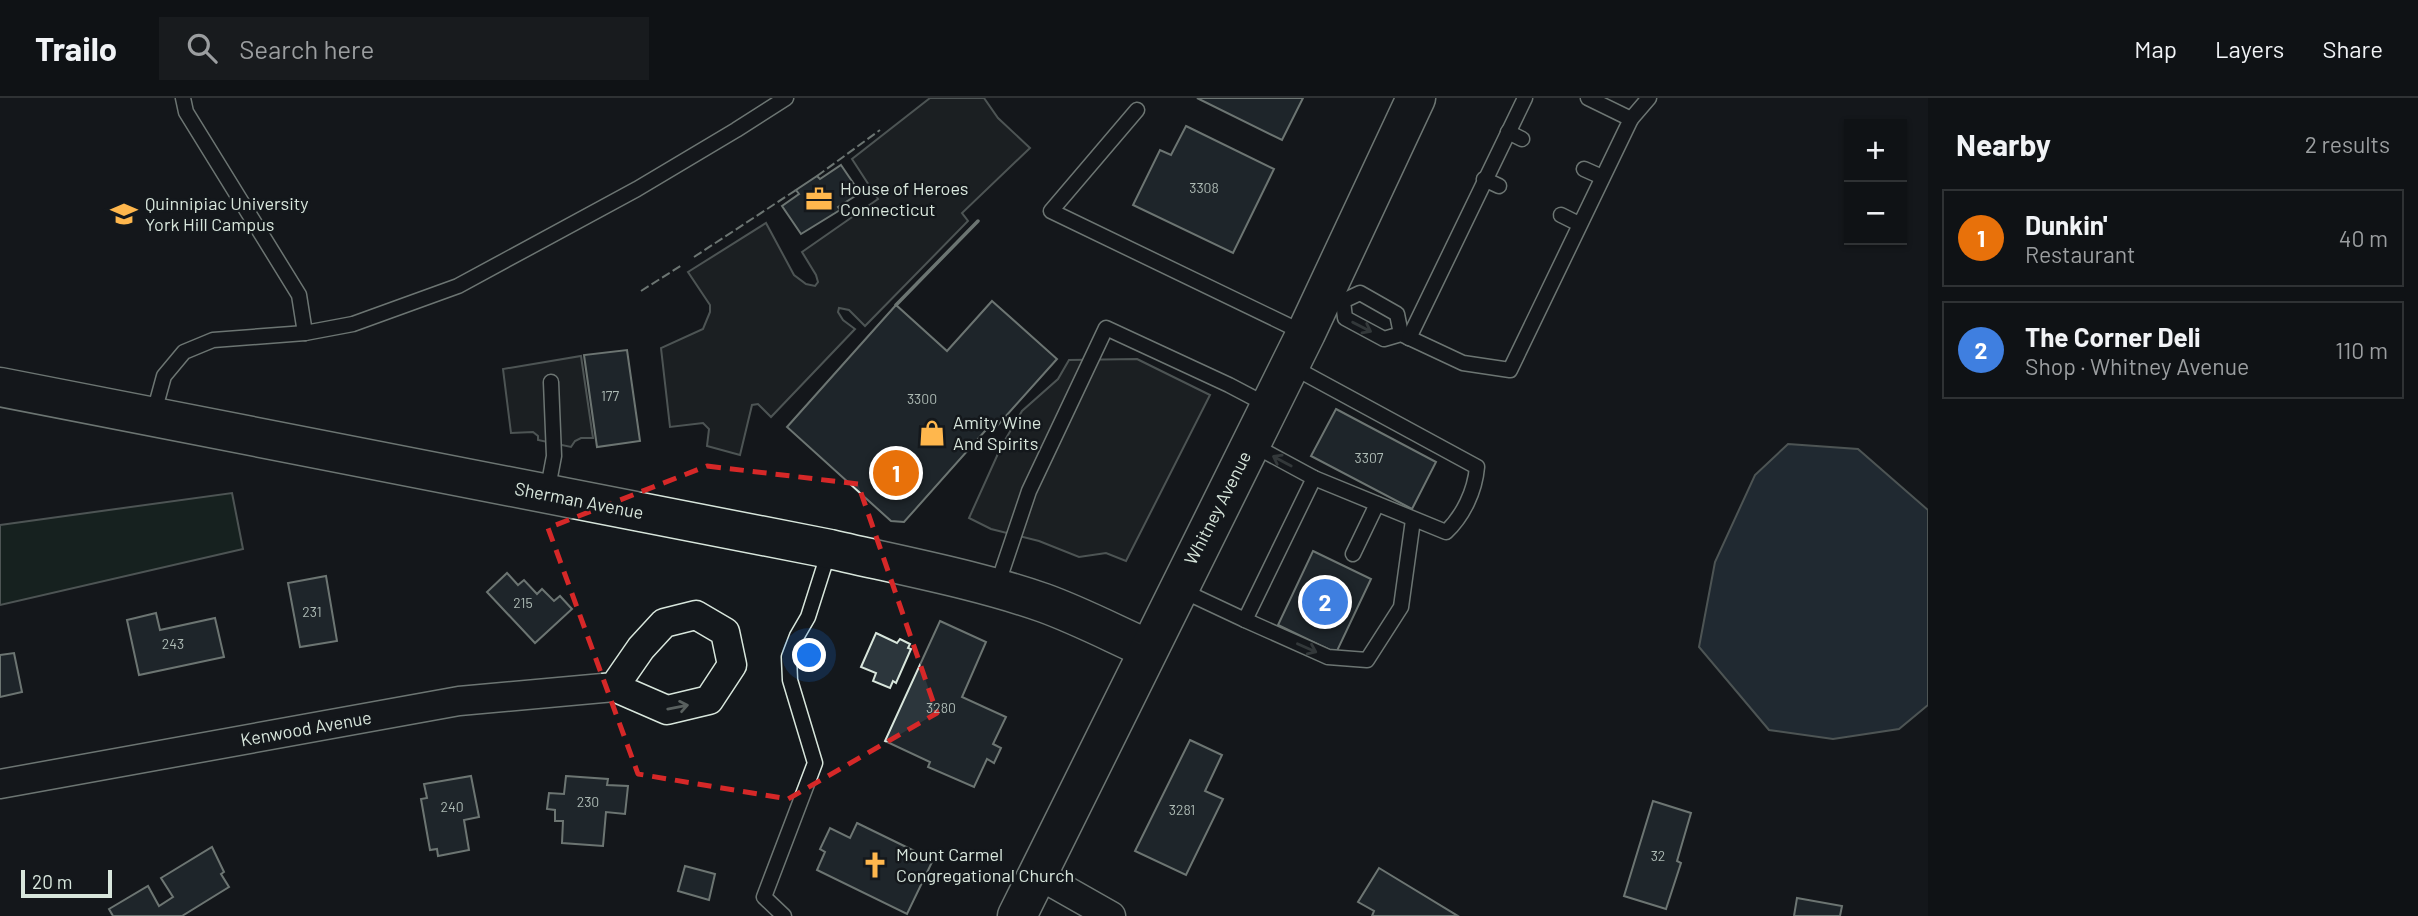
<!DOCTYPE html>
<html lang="en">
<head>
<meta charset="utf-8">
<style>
  :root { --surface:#0f1215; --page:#181b1e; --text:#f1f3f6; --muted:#9b9ea0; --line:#2f3234; --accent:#ffb74d }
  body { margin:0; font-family:Barlow,sans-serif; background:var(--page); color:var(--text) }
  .controls { position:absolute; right:21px; top:21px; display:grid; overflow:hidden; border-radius:0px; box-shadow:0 2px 5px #0004 }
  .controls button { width:63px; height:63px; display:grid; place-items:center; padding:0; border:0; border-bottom:2px solid var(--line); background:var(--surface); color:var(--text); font:35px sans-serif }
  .scale { position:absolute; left:21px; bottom:18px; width:91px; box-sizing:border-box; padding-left:7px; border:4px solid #d8e6dc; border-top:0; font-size:19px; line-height:24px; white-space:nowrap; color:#d8e6dc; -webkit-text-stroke:5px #14181c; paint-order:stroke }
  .you { position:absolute; left:810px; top:558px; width:24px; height:24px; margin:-18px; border:5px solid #fff; border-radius:50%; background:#1a73e8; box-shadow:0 0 0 10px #1a73e833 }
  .badge { display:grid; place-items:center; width:46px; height:46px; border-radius:50%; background:var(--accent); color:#fff; font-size:23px; font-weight:700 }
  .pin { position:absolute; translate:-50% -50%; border:4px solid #fff; box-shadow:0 2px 7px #0006 }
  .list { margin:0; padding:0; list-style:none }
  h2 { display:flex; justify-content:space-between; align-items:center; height:91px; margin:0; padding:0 28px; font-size:30px }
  h2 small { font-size:23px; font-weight:400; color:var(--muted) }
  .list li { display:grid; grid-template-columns:46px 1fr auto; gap:21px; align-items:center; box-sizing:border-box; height:98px; margin:0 14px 14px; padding:0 14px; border:2px solid var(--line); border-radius:0px }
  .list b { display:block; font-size:26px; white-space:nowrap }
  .list p { margin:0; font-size:23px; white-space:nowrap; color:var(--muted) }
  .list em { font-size:23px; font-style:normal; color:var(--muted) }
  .icon { flex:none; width:38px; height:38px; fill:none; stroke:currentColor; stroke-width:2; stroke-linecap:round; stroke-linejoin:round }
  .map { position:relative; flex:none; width:1928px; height:818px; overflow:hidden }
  header { display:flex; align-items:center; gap:42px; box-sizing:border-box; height:98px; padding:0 35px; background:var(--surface); border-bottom:2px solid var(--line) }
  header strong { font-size:33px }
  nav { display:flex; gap:38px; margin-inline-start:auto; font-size:24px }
  .search { width:490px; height:63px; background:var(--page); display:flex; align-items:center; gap:18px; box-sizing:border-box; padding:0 24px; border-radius:0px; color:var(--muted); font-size:26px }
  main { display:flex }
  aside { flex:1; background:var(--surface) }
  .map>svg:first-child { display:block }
  .green { fill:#1a2d24; stroke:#939e99; stroke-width:2 }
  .parking { fill:#24282b; stroke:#939e99; stroke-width:2 }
  .water { fill:#2f3f4d; stroke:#939e99; stroke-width:2 }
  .building { fill:#2c363c; stroke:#d8e6dc; stroke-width:2 }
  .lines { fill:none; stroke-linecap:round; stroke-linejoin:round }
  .service-casing { stroke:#d8e6dc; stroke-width:17 }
  .minor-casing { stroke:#d8e6dc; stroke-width:31 }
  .secondary-casing { stroke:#d8e6dc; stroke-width:41 }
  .trunk-casing { stroke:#d8e6dc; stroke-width:41 }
  .service { stroke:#14181c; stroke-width:14 }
  .minor { stroke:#14181c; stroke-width:28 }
  .secondary { stroke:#14181c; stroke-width:38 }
  .trunk { stroke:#14181c; stroke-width:38 }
  .fence { stroke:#d8e6dc; stroke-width:2; stroke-dasharray:9 3.5; stroke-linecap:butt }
  .wall { stroke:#d8e6dc; stroke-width:3.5 }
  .oneway { stroke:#59605f }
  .marked { fill:none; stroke:#d62828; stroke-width:5; stroke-dasharray:14 9; stroke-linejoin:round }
  .labels { text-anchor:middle; stroke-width:5; stroke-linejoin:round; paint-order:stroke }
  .number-label { font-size:14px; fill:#adbab4 }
  .poi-label { font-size:18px; fill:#d8e6dc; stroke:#14181c; text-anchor:start }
  .street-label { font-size:18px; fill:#d8e6dc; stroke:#14181c }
</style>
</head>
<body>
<header>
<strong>Trailo</strong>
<div class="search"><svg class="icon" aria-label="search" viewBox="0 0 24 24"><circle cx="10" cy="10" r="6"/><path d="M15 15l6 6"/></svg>Search here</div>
<nav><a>Map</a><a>Layers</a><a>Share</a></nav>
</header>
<main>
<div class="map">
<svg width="1928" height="818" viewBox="0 0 1928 818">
  <rect width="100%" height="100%" fill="#14181c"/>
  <path class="green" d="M 232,395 L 243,451 L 0,507 L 0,427 Z"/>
  <g class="parking">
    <path d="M 930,0 L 984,0 L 998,20 L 1030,50 L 962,115 L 968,123 L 865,228 L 849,212 L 839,210 L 838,214 L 843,222 L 855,231 L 771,319 L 758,306 L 752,307 L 740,357 L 707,348 L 709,331 L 703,325 L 670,329 L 661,250 L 703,231 L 710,214 L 710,207 L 688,174 L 766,125 L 794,177 L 806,186 L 815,188 L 818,184 L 816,177 L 802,154 L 878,101 L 852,61 Z"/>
    <path d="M 581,258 L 593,340 L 581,340 L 575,343 L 571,349 L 538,342 L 538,338 L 533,334 L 511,335 L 503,271 Z"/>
    <path d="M 1137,261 L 1210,297 L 1126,463 L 1106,455 L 1079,459 L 1039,443 L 991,431 L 969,420 L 1001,349 L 1022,313 L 1058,281 L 1069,262 Z"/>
  </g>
  <path class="water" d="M 1788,346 L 1858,351 L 1928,412 L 1928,607 L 1899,631 L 1833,641 L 1769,632 L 1699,549 L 1715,464 L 1755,377 Z"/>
  <g class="building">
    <path d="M 1197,0 L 1303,0 L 1282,42 Z"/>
    <path d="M 1186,28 L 1274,71 L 1233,155 L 1133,107 L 1160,52 L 1171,57 Z"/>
    <path d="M 841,67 L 860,95 L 838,109 L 840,112 L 801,136 L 782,108 L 799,96 L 796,92 L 817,78 L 820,81 Z"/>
    <path d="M 992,203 L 1057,261 L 997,328 L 993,324 L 904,424 L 891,423 L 787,329 L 896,207 L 947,253 Z"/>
    <path d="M 627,252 L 640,343 L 597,349 L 584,257 Z"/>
    <path d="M 1336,311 L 1436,364 L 1412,411 L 1311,358 Z"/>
    <path d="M 1313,453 L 1371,481 L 1336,555 L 1278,527 Z"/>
    <path d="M 507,475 L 518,487 L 524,482 L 537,496 L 542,491 L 554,503 L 560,498 L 572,511 L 535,545 L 487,494 Z"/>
    <path d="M 326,478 L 337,543 L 300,549 L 288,485 Z"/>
    <path d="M 156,515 L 160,532 L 215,520 L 224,559 L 139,577 L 127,522 Z"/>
    <path d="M 940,523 L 986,544 L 962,599 L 1006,619 L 993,646 L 1001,650 L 994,665 L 987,661 L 974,689 L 928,669 L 930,664 L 885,643 Z"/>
    <path d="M 876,535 L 897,545 L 900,541 L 910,546 L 908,550 L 911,551 L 896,585 L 893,583 L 890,590 L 873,583 L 876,575 L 861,569 Z"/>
    <path d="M 14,555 L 22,594 L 0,599 L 0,557 Z"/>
    <path d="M 1190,642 L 1222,657 L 1205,693 L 1223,701 L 1186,777 L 1135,753 Z"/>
    <path d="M 471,678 L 479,719 L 464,722 L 469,752 L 438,758 L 437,751 L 430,752 L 421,701 L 427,700 L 424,686 Z"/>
    <path d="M 566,678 L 608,681 L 607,687 L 628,688 L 625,716 L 606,714 L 603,748 L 562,745 L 563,723 L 555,723 L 555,712 L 547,711 L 549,695 L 564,696 Z"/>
    <path d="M 1653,703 L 1691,715 L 1677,763 L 1681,765 L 1666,811 L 1624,798 Z"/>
    <path d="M 857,725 L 933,762 L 907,816 L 817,772 L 825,754 L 820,751 L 830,730 L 850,740 Z"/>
    <path d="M 212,749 L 224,774 L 221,776 L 229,789 L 182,818 L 113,818 L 109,811 L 148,788 L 159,808 L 173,799 L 161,780 Z"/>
    <path d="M 685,768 L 715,776 L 709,802 L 678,793 Z"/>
    <path d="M 1379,770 L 1458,818 L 1372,818 L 1374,813 L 1358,804 Z"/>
    <path d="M 1797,800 L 1842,808 L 1840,818 L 1794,818 Z"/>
  </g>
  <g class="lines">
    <g class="service-casing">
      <g id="service">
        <path d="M 183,0 L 186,14 L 299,197 L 305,235"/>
        <path d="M 1137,12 L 1051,113 L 1304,235"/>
        <path d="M 1631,21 L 1649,0"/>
        <path d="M 1508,34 L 1522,41"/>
        <path d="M 1584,71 L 1602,79"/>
        <path d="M 1484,81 L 1499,88"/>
        <path d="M 1561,117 L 1579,126"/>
        <path d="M 1401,236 L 1397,216 L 1360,195 L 1343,203 L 1345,220 L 1384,241 L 1401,236 L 1463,265 L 1510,272 L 1631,21 L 1588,0"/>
        <path d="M 1409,240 L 1525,0"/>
        <path d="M 153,318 L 164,278 L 184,254 L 213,242 L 305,235 L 353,226 L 458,188 L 637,91 L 736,32 L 786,0"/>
        <path d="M 1253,347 L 1314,380 L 1446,434 C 1463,418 1475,393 1477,369 L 1291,268"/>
        <path d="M 547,395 L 554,358 L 551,284"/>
        <path d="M 1353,456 L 1377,406"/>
        <path d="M 997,488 L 1029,393 L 1106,230 L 1229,287 L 1269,308"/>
        <path d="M 1179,491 L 1245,522 L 1314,380"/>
        <path d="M 1245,522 L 1328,559 L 1367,562 L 1401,509 L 1413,422"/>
        <path d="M 784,818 L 764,799 L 815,665 L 790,582 L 789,559 L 797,538 L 808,519 L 829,453"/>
      </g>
    </g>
    <g class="minor-casing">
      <g id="minor">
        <path d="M 0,686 L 459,603 L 614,589 L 667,612 L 709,602 L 732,567 L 725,534 L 696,517 L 664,525 L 641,550 L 614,589"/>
        <path d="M 1037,776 L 1111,818"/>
      </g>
    </g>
    <g class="secondary-casing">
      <path id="secondary" d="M 0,289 L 830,451 C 902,468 975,481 1044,505 C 1080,518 1114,536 1148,551"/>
    </g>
    <g class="trunk-casing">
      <path id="trunk" d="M 1017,818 L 1306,235 L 1416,0"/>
    </g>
    <use href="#service" class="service"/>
    <use href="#minor" class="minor"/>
    <use href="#secondary" class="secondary"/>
    <use href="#trunk" class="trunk"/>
    <g class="fence">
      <path d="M 817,78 L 880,32"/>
      <path d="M 694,159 L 796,92"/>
      <path d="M 641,193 L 682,167"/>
    </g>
    <path class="wall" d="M 896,207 L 978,123"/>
  </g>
  <defs><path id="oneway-shaft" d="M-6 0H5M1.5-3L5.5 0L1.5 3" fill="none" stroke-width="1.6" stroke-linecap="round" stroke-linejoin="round" transform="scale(1.75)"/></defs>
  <g class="oneway">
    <use href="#oneway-shaft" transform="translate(1362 229) rotate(27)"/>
    <use href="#oneway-shaft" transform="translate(1282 363) rotate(-152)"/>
    <use href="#oneway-shaft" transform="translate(1307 550) rotate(24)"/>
    <use href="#oneway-shaft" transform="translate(678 609) rotate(-11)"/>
  </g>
  <path d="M0 0H1928V818H0ZM 707,368 L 858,386 L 937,615 L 788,701 L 638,676 L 548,430 Z" fill="#14181c" fill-opacity=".55" fill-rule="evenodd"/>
  <path class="marked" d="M 707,368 L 858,386 L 937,615 L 788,701 L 638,676 L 548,430 Z"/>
  <defs>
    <g id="office-bare" transform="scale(2.1)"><path d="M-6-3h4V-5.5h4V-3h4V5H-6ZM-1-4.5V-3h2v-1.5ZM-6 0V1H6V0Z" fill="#ffb74d" stroke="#14181c" stroke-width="2.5" paint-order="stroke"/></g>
    <g id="university-bare" transform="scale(2.1)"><path d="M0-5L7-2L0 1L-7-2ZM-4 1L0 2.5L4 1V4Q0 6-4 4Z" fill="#ffb74d" stroke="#14181c" stroke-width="2.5" paint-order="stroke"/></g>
    <g id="shop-bare" transform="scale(2.1)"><path d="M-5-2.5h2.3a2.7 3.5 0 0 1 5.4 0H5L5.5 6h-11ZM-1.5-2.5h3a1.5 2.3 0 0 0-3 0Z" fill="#ffb74d" stroke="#14181c" stroke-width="2.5" paint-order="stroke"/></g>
    <g id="church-bare" transform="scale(2.1)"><path d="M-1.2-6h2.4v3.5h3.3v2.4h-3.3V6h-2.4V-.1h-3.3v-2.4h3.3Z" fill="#ffb74d" stroke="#14181c" stroke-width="2.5" paint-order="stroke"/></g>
  </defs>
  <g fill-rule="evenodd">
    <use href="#office-bare" x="819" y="101"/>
    <use href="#university-bare" x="124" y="116"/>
    <use href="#shop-bare" x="932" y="335"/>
    <use href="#church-bare" x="875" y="767"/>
  </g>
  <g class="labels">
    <g class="number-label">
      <text x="1204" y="95">3308</text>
      <text x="610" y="303">177</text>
      <text x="922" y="306">3300</text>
      <text x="1369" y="365">3307</text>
      <text x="523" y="510">215</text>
      <text x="312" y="519">231</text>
      <text x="173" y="551">243</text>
      <text x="941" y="615">3280</text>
      <text x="588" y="709">230</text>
      <text x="452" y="714">240</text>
      <text x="1182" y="717">3281</text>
      <text x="1658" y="763">32</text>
    </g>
    <g class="poi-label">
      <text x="840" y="97">House of Heroes<tspan x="840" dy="21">Connecticut</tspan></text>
      <text x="145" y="112">Quinnipiac University<tspan x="145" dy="21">York Hill Campus</tspan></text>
      <text x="953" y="331">Amity Wine<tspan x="953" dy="21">And Spirits</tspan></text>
      <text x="896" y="763">Mount Carmel<tspan x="896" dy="21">Congregational Church</tspan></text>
    </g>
    <g class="street-label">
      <text transform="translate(579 403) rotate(11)" y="6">Sherman Avenue</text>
      <text transform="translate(1218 410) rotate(-63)" y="6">Whitney Avenue</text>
      <text transform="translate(306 631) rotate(-10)" y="6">Kenwood Avenue</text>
    </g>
  </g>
</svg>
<div class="controls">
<button>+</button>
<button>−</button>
</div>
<div class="scale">20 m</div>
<div class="you"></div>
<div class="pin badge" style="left:896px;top:375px;background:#e8710a">1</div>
<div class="pin badge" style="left:1325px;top:504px;background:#3f7fe0">2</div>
</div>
<aside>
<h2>Nearby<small>2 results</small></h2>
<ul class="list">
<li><span class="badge" style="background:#e8710a">1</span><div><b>Dunkin'</b><p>Restaurant</p></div><em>40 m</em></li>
<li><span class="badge" style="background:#3f7fe0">2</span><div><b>The Corner Deli</b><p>Shop · Whitney Avenue</p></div><em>110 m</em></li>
</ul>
</aside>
</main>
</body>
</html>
